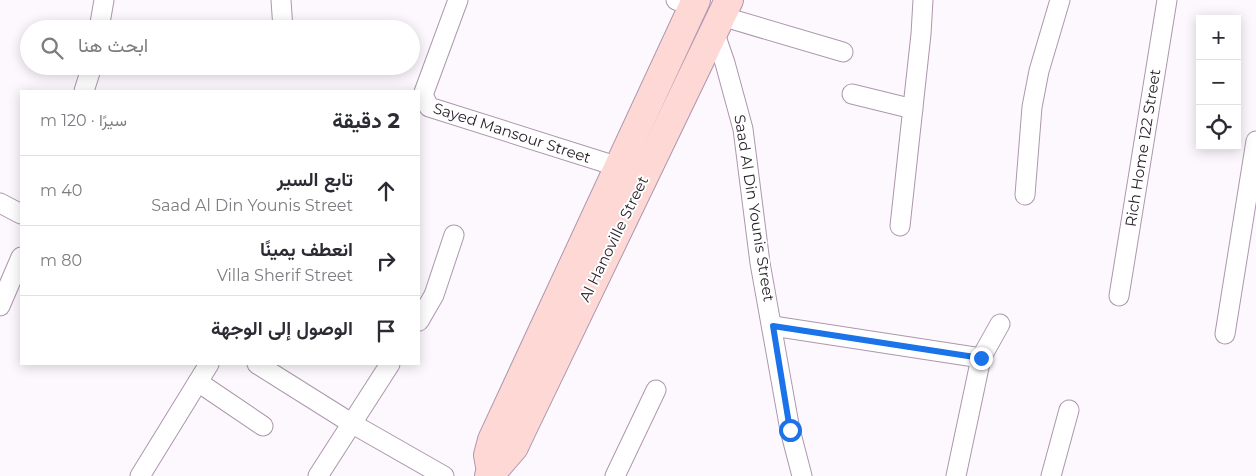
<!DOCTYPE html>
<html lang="ar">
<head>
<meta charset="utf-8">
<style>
  :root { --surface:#fff; --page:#f7f7f7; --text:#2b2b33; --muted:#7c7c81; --line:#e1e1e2 }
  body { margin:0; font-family:Montserrat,Vazirmatn,sans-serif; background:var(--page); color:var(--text); direction:rtl }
  .controls { position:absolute; right:15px; top:15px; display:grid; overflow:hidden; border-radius:0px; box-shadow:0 2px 12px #0003 }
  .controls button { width:45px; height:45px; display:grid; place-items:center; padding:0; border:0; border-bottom:1px solid var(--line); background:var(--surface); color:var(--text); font:25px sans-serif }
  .stop { position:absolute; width:15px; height:15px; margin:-11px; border:4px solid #1a73e8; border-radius:50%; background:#fff }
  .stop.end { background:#1a73e8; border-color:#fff; box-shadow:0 1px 5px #0008 }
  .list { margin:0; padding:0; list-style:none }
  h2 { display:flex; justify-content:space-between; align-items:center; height:65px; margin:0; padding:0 20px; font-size:21px }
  h2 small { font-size:16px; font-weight:400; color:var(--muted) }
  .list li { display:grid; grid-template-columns:32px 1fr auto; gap:15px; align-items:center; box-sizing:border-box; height:70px; padding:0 20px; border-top:1px solid var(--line) }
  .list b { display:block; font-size:19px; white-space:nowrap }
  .list p { margin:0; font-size:16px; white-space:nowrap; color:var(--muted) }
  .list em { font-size:16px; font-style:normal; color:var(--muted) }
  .icon { flex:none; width:28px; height:28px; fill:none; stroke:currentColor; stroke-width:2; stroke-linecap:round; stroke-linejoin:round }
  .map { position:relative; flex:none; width:1256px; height:476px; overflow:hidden; direction:ltr }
  .search { position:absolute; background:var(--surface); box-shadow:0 2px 12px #0003; left:20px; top:20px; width:400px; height:55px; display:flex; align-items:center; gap:12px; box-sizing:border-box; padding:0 18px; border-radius:28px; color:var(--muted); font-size:19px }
  .panel { position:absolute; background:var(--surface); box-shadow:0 2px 12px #0003; left:20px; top:90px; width:400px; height:275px; border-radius:0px; direction:rtl }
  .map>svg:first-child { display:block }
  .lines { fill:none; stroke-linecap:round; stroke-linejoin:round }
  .street-casing { stroke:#ad96af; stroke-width:21 }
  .secondary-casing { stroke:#ad96af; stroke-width:30 }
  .street { stroke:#fff; stroke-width:19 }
  .secondary { stroke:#fdd8d4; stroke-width:28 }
  .route { stroke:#1a73e8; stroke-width:6 }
  .labels { text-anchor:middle; stroke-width:4; stroke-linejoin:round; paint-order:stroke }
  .street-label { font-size:15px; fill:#2a212b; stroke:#fff }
</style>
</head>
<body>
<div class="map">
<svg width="1256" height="476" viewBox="0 0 1256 476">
  <rect width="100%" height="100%" fill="#fdf8fe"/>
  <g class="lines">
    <g class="street-casing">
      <g id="street">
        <path d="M 281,0 L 283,29"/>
        <path d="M 458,0 L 423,95 L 429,107 L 619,167"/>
        <path d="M 676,0 L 693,6"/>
        <path d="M 721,16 L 843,52"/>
        <path d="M 99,29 L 104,0"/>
        <path d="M 714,31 L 725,63 L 743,129 L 760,263 L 790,430 L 802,476"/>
        <path d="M 84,91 L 92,66"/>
        <path d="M 852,94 L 913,109"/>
        <path d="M 1025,195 L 1032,107 L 1039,71 L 1060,0"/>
        <path d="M 0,203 L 21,214"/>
        <path d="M 900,226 L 921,34 L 923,0"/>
        <path d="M 1119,296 L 1167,0"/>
        <path d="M 0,306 L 21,257"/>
        <path d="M 419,321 L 434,295 L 454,235"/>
        <path d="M 773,326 L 981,358"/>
        <path d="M 1225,334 L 1256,141"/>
        <path d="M 257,364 L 351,423 L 444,476"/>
        <path d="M 198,382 L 263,426"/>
        <path d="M 140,476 L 209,364"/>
        <path d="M 318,476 L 390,364"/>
        <path d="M 615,476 L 656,390"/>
        <path d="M 956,476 L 981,358 L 1000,324"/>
        <path d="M 1051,476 L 1069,410"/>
      </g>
    </g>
    <g class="secondary-casing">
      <g id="secondary">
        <path d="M 491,472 L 488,455 L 492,440 L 696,0"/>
        <path d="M 489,476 L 514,447 L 521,432 L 729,0"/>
      </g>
    </g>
    <use href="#street" class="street"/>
    <use href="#secondary" class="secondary"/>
  </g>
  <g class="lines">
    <path class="route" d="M 790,430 L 773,326 L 981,358"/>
  </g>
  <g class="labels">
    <g class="street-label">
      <text transform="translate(512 133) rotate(18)" y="5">Sayed Mansour Street</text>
      <text transform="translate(1143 148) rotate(-81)" y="5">Rich Home 122 Street</text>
      <text transform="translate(754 208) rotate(81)" y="5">Saad Al Din Younis Street</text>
      <text transform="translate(614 239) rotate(-64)" y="5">Al Hanoville Street</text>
    </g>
  </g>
</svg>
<div class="controls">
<button>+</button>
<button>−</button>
<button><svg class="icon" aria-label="locate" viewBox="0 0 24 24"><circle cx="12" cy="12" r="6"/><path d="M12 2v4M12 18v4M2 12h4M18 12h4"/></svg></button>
</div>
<div class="stop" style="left:790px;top:430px"></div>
<div class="stop end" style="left:981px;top:358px"></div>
<div class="search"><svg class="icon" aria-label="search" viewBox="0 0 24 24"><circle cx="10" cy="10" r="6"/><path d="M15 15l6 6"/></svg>ابحث هنا</div>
<section class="panel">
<h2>2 دقيقة<small>سيرًا · 120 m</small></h2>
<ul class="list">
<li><svg class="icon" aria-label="ahead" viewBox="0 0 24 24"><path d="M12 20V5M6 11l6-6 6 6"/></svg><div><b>تابع السير</b><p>Saad Al Din Younis Street</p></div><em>40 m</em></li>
<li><svg class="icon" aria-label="right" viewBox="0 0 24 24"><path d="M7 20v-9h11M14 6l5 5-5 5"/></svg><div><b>انعطف يمينًا</b><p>Villa Sherif Street</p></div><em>80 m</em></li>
<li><svg class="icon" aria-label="arrive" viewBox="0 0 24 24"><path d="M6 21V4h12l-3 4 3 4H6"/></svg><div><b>الوصول إلى الوجهة</b></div></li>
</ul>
</section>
</div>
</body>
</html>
